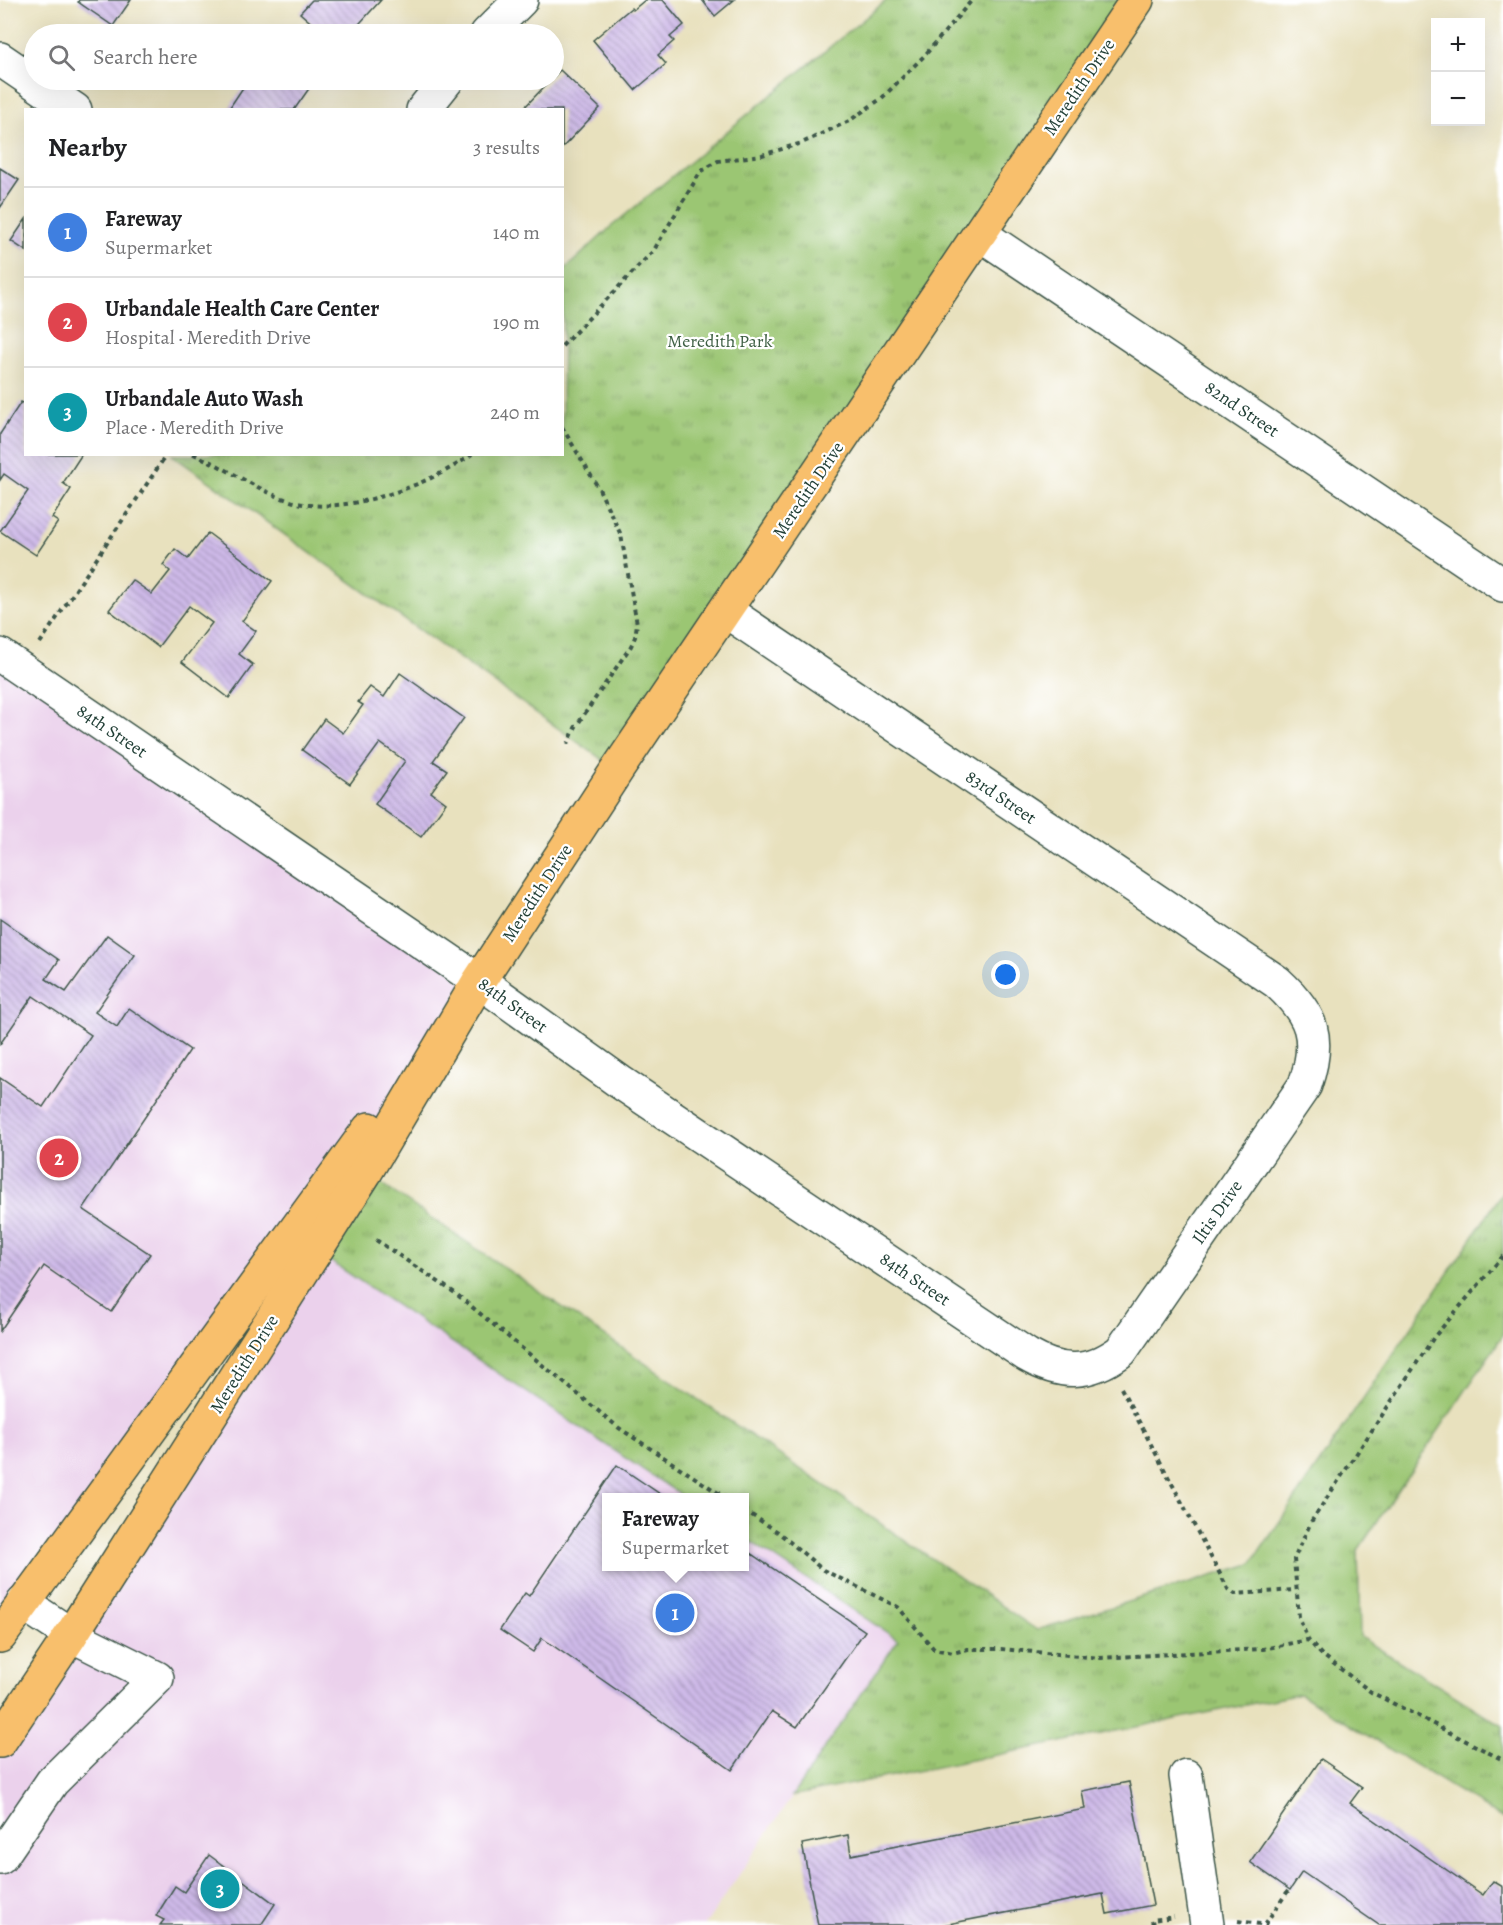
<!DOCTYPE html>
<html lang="en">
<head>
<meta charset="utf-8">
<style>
  :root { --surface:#fff; --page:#f2f2f2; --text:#202124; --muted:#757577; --line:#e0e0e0; --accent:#db2777 }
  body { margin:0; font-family:Alegreya,serif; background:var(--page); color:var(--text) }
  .controls { position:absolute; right:18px; top:18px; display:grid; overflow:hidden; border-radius:0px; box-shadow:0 6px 24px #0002 }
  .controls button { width:54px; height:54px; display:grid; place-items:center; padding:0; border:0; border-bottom:2px solid var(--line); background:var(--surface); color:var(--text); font:30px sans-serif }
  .you { position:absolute; left:1006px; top:975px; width:21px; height:21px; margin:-15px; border:4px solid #fff; border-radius:50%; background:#1a73e8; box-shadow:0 0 0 9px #1a73e833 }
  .badge { display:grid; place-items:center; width:39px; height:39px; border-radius:50%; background:var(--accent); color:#fff; font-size:20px; font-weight:700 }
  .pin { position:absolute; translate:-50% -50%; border:3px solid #fff; box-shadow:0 2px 6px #0006 }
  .popup { position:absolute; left:602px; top:1493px; width:147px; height:78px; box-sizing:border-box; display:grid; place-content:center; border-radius:0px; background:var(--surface); filter:drop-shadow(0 2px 4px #0005); font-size:20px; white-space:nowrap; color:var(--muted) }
  .popup b { font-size:22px; color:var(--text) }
  .popup::after { content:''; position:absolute; left:50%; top:100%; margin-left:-12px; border:12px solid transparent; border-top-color:var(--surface) }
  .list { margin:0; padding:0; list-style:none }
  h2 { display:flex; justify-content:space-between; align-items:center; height:78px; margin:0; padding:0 24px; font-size:26px }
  h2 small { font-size:20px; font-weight:400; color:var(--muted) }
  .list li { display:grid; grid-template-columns:39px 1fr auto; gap:18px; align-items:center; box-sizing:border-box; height:90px; padding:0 24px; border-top:2px solid var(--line) }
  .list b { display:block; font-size:22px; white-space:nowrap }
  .list p { margin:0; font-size:20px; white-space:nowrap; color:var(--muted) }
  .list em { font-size:20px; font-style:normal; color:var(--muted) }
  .icon { flex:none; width:33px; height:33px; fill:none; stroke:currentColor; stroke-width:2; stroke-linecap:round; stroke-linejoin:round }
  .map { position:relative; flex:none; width:1503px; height:1925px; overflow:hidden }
  .search { position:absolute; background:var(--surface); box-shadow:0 6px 24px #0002; left:24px; top:24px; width:540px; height:66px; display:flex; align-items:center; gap:15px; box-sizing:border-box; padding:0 21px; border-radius:33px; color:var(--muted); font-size:22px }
  .panel { position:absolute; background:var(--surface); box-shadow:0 6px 24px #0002; left:24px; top:108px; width:540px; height:348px; border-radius:0px }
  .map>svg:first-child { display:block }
  .built { fill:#ebd1ec }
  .park { fill:url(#park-tufts); stroke:#5d8254; stroke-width:1.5 }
  .building { fill:url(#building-back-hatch) }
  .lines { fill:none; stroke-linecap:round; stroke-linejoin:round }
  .minor-casing { stroke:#3d5649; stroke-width:36 }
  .major-casing { stroke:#3d5649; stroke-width:36 }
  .path { stroke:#3d5649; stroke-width:4; stroke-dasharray:4.5 4.5; stroke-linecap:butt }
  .minor { stroke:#fff; stroke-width:33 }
  .major { stroke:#f8bf6c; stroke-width:33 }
  .labels { text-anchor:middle; stroke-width:4.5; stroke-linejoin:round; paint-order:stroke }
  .street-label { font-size:18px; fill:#1f3d34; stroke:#fff }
  .park-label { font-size:18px; fill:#3e5f44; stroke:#fff }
</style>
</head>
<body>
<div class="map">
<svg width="1503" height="1925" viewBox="0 0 1503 1925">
  <defs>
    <pattern id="park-tufts" width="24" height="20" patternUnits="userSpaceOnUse" patternTransform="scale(1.5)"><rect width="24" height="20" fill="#9bc673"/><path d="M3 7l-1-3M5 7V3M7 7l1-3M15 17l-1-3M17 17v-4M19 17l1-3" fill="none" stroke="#7ea25f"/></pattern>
    <pattern id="building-back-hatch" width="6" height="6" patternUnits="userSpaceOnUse" patternTransform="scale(1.5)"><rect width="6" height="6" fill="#ceb9e8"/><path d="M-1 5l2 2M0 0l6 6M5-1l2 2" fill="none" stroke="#a798bd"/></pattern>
  </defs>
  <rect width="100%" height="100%" fill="#fff"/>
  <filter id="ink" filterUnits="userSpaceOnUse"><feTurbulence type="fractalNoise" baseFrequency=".0167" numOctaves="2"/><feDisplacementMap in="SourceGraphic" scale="12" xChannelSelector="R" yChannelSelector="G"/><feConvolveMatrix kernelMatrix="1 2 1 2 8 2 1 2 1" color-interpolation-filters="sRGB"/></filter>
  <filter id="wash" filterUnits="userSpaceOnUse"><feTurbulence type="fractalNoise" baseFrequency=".008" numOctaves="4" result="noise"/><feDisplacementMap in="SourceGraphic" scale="24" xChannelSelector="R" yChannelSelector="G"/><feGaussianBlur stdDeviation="1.35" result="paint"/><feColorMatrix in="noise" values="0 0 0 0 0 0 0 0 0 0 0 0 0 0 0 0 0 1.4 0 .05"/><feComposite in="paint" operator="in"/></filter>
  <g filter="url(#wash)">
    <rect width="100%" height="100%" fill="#e8e1be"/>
    <g class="built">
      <path d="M 0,655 L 479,981 L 289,1237 L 0,1636 Z"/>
      <path d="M 315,1251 L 684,1497 L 606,1498 L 606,1566 L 744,1566 L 744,1537 L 898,1640 L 705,1925 L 0,1925 L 0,1741 Z"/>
    </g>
    <g class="park">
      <path d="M 887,0 L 1137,0 L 617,770 L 172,455 L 272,454 L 285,458 L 298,454 L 562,454 L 563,271 L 613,225 Z"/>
      <path d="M 365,1173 L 1037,1630 L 1251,1564 L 1503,1192 L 1503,1335 L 1358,1550 L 1360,1637 L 1503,1726 L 1503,1819 L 1300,1694 L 792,1796 L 898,1640 L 744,1537 L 744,1498 L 684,1497 L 315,1251 Z"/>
    </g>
    <g id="blocks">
      <g class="building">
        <path d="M 79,0 L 131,0 L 113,26 L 78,2 Z"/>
        <path d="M 312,0 L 381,0 L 350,34 L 324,34 L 300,13 Z"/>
        <path d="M 645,0 L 663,0 L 684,25 L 670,37 L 674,41 L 658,55 L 666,64 L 635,90 L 593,40 L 631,8 L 633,10 Z"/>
        <path d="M 702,0 L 734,0 L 715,16 Z"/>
        <path d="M 560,70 L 600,108 L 562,148 L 562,110 L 522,110 Z"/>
        <path d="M 248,80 L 315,80 L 294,110 L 228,110 Z"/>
        <path d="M 0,168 L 19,180 L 0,208 Z"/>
        <path d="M 26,219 L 26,251 L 11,241 Z"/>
        <path d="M 21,402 L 26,405 L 26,454 L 82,454 L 63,483 L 71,489 L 52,518 L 58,522 L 36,555 L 0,531 L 28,491 L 4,474 L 0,480 L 0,434 Z"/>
        <path d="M 208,533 L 272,581 L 242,621 L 256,631 L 239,654 L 253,665 L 229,698 L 182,662 L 212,623 L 189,606 L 158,647 L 109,610 L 132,580 L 152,594 L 170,571 L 163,565 L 175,549 L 188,559 Z"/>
        <path d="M 400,673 L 464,718 L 433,761 L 447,770 L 431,792 L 446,803 L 421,837 L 375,804 L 405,761 L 380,743 L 350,784 L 302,750 L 324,719 L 343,733 L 363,705 L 358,702 L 370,687 L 384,697 Z"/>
        <path d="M 0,919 L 59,960 L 46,979 L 66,992 L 107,935 L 135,955 L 95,1012 L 117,1027 L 129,1008 L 190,1050 L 83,1209 L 150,1254 L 111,1312 L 44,1266 L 0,1331 L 0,1078 L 43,1107 L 91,1035 L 33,996 L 0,1044 Z"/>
        <path d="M 617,1465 L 666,1498 L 606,1498 L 606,1566 L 744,1566 L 744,1549 L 865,1631 L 797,1727 L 772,1711 L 732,1770 L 542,1638 L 533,1652 L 500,1630 L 525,1593 L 529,1596 Z"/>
        <path d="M 1321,1759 L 1362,1787 L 1350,1803 L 1483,1895 L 1493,1881 L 1503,1887 L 1503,1925 L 1379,1925 L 1302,1872 L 1290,1890 L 1250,1862 Z"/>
        <path d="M 1129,1782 L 1153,1905 L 1107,1914 L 1103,1894 L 943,1925 L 818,1925 L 802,1844 L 848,1835 L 851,1855 L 1085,1809 L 1082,1791 Z"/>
        <path d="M 209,1855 L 275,1904 L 261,1925 L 160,1925 L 164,1920 L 156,1916 L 175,1886 L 184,1892 Z"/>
      </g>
    </g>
  </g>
  <g filter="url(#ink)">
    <use href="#blocks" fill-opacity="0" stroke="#3d5649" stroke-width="1.5"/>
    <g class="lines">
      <g class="minor-casing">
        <g id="minor">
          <path d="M 487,34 L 521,0"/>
          <path d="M 0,59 L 75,110"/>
          <path d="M 423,110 L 447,80"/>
          <path d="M 980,234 L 1503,585"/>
          <path d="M 0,655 L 479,981 L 620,1082 L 1027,1355 C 1062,1375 1088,1375 1121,1351 L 1305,1085 C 1321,1038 1313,1015 1277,982 L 726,611"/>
          <path d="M 1186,1776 L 1207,1925"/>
          <path d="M 0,1858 L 52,1782 L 157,1678 L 71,1635 L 23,1603"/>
        </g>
      </g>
      <g class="major-casing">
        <g id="major">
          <path d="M 0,1636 L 369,1129"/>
          <path d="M 0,1741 L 71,1635 L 365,1173 L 479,981 L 617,770 L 1137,0"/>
        </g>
      </g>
      <g class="path">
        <path d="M 562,346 L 654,250 L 701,171 L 718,161 L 762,155 L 802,143 L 849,121 L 882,98 L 925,55 L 972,0"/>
        <path d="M 562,427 L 599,489 L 621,535 L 637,624 L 635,637 L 631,646 L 575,728 L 568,744"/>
        <path d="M 193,454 C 229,468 261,494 298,503 C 347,515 433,484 472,454"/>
        <path d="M 40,643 L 167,454"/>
        <path d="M 376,1240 L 455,1293 L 619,1428 L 726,1498"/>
        <path d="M 1503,1256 L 1434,1337 L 1311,1522 L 1294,1559 L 1299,1617 L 1308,1640 L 1321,1654 L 1371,1692 L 1503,1760"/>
        <path d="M 1121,1388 L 1228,1589 L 1235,1594 L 1295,1590"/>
        <path d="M 744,1510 L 778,1532 L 823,1570 L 898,1607 L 934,1649 L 953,1653 L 968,1649 L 1001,1649 L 1101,1658 L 1263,1649 L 1308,1640"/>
        <path d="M 1238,1921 L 1267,1925"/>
        <path d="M 1265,1924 L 1288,1891"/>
        <path d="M 1153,1925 L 1152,1920 L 1174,1917"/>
      </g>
      <use href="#minor" class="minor"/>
      <use href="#major" class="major"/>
    </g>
  </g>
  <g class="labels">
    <g class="street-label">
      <text transform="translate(1079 87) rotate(-56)" y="6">Meredith Drive</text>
      <text transform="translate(1242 409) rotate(34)" y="6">82nd Street</text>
      <text transform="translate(808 490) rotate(-56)" y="6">Meredith Drive</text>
      <text transform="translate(112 731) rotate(34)" y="6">84th Street</text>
      <text transform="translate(1001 797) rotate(34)" y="6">83rd Street</text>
      <text transform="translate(537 893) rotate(-57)" y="6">Meredith Drive</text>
      <text transform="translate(513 1005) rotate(36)" y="6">84th Street</text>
      <text transform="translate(1217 1212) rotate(-55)" y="6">Iltis Drive</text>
      <text transform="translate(915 1279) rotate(34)" y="6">84th Street</text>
      <text transform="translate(244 1364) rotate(-58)" y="6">Meredith Drive</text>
    </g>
    <g class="park-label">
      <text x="720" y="347">Meredith Park</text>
    </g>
  </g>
</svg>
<div class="controls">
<button>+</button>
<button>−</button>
</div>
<div class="you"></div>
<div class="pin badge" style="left:675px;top:1613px;background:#3f7fe0">1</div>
<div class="popup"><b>Fareway</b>Supermarket</div>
<div class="pin badge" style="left:59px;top:1158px;background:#e0444e">2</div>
<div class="pin badge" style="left:220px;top:1889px;background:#0f9aa8">3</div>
<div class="search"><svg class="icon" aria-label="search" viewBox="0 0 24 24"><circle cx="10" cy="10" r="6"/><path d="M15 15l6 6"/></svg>Search here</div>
<section class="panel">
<h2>Nearby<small>3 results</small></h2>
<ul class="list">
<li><span class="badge" style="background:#3f7fe0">1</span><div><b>Fareway</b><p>Supermarket</p></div><em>140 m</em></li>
<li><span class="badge" style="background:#e0444e">2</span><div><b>Urbandale Health Care Center</b><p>Hospital · Meredith Drive</p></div><em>190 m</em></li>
<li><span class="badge" style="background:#0f9aa8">3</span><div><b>Urbandale Auto Wash</b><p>Place · Meredith Drive</p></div><em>240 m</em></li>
</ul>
</section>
</div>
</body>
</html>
